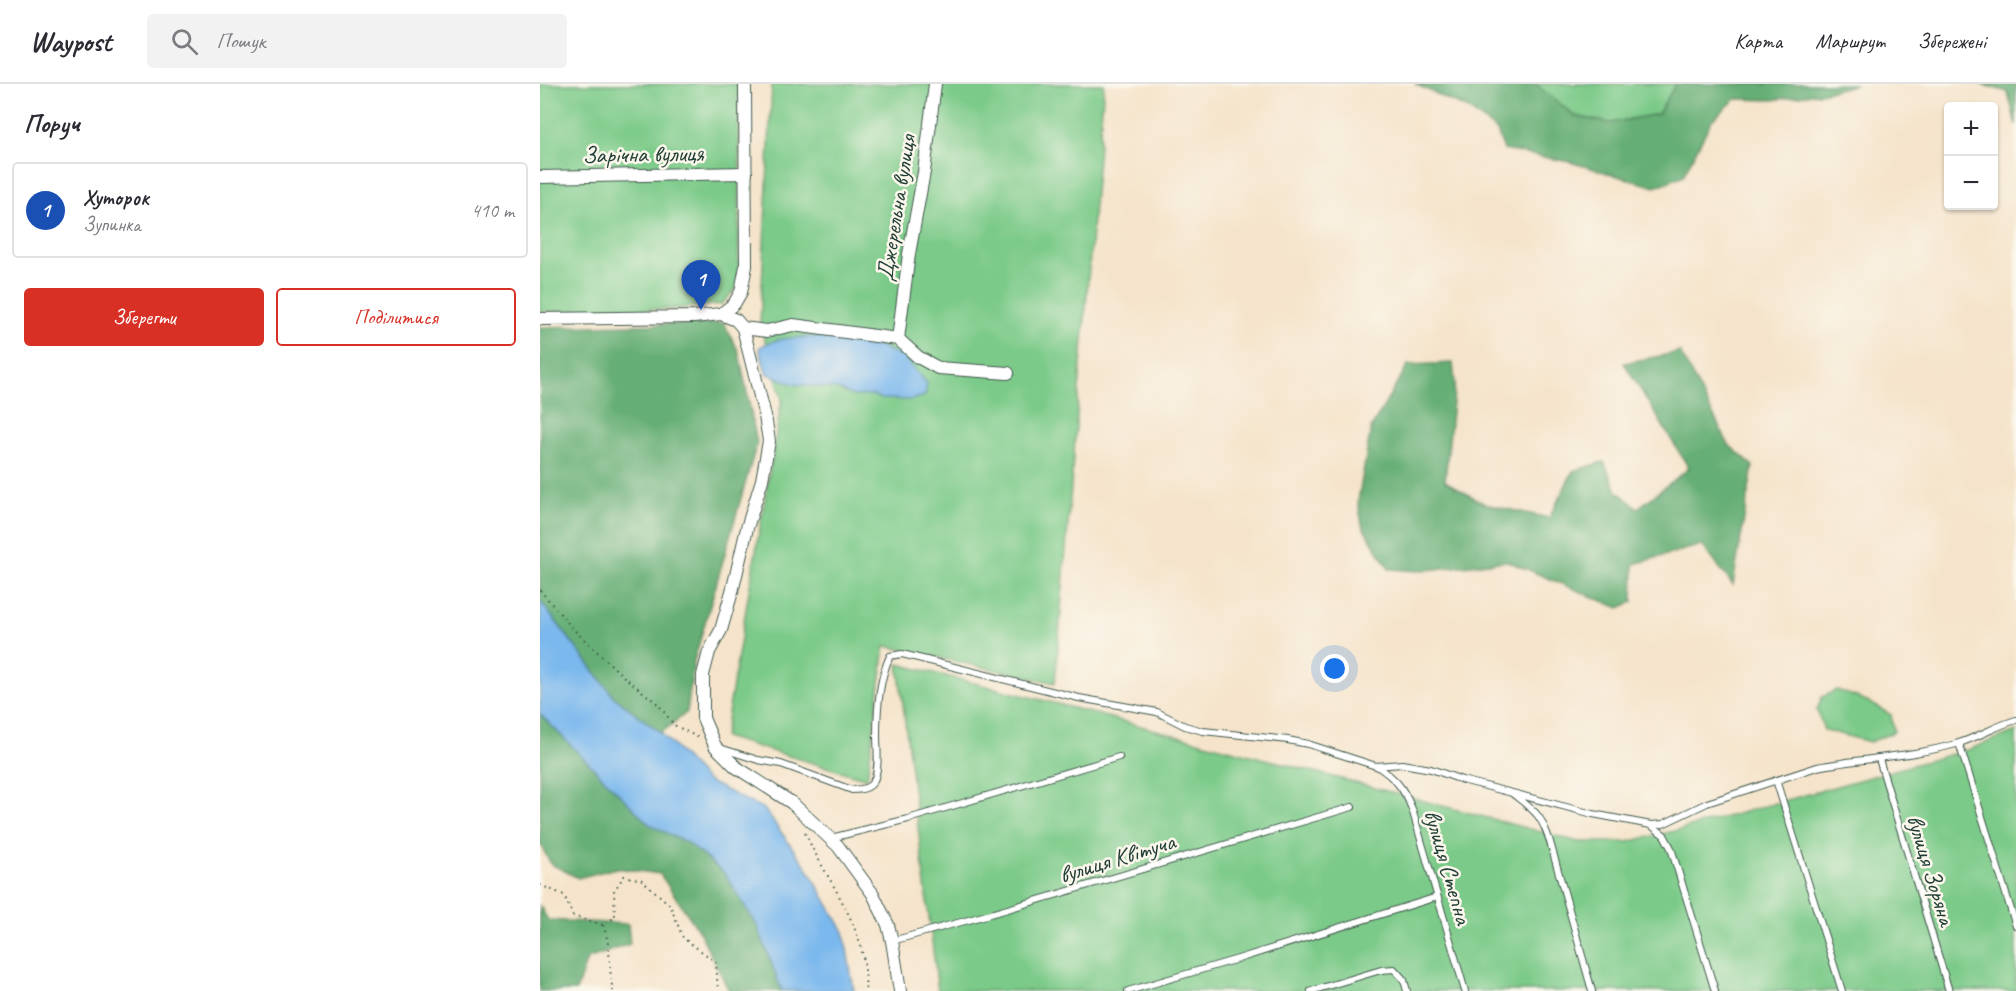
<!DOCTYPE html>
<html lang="uk">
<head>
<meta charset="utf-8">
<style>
  :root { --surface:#fff; --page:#f2f2f3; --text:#2b2b33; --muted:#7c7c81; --line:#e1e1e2; --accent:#d93025 }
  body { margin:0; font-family:Caveat,sans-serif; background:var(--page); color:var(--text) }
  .controls { position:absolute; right:18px; top:18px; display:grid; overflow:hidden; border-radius:6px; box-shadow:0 2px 4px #0004 }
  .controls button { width:54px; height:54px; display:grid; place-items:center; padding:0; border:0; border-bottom:2px solid var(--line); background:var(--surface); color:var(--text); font:30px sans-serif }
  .you { position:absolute; left:795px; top:585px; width:21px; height:21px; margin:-15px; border:4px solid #fff; border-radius:50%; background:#1a73e8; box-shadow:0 0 0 9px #1a73e833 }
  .badge { display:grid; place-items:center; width:39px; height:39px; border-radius:50%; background:var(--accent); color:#fff; font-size:20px; font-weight:700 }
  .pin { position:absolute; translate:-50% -50px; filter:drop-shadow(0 2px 3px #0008) }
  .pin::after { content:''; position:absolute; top:32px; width:21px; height:18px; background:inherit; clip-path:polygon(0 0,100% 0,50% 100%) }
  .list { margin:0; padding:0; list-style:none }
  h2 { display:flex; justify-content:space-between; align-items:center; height:78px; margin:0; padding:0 24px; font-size:26px }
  h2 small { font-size:20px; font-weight:400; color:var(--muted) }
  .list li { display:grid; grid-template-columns:39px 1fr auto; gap:18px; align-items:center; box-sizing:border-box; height:96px; margin:0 12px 12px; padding:0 12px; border:2px solid var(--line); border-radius:6px }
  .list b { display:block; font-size:22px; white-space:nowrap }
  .list p { margin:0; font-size:20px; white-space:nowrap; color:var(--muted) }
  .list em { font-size:20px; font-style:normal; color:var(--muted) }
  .actions { display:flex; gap:12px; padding:18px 24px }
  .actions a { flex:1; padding:14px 0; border:2px solid var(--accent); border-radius:6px; text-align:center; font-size:21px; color:var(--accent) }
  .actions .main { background:var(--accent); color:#fff }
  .icon { flex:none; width:33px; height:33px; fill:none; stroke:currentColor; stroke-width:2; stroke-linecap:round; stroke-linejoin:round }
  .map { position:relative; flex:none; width:1476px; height:907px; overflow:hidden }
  header { display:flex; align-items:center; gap:36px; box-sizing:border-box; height:84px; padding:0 30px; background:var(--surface); border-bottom:2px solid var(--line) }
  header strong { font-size:28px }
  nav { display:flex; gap:33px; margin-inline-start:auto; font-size:21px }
  .search { width:420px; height:54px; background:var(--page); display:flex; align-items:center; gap:15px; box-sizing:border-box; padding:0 21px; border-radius:6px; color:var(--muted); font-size:22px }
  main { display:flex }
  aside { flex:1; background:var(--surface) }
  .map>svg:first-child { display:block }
  .green { fill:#7cca89; stroke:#4e845e; stroke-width:1.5 }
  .forest { fill:#65ae75; stroke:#427654; stroke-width:1.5 }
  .water { fill:#7ab8ed; stroke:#4c7a90; stroke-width:1.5 }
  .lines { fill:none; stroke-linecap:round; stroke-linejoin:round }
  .lane-casing { stroke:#3f564b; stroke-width:8 }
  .street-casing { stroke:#3f564b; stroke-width:14 }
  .path { stroke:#3f564b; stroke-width:2; stroke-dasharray:1.5 4.5; stroke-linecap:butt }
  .lane { stroke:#fff; stroke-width:6 }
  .street { stroke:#fff; stroke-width:12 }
  .labels { text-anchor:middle; stroke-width:5; stroke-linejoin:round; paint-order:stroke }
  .street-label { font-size:24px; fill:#1f3d34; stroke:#fbf7ec }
</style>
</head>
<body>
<header>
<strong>Waypost</strong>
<div class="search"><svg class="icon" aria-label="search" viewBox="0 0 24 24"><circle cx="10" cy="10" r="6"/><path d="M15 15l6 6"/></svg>Пошук</div>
<nav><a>Карта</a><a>Маршрут</a><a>Збережені</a></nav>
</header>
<main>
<aside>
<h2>Поруч<small></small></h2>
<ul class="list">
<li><span class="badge" style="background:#1a4fb4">1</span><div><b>Хуторок</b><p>Зупинка</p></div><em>410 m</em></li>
</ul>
<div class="actions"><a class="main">Зберегти</a><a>Поділитися</a></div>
</aside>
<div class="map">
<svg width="1476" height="907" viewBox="0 0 1476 907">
  <rect width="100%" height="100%" fill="#fbf7ec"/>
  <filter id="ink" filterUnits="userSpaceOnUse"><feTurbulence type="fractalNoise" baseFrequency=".0167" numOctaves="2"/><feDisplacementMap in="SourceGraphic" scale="12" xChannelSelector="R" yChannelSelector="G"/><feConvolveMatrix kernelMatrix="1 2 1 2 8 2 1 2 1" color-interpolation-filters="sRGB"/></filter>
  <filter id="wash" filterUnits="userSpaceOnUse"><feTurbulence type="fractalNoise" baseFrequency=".008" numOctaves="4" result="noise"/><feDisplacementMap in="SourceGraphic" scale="24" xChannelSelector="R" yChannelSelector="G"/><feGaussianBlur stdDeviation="1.35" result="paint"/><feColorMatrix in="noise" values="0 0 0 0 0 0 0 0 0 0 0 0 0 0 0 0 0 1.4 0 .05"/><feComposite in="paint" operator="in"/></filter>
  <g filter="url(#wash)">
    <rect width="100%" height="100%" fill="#f5e4cb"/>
    <g class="green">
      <path d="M 0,0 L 198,0 L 200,94 L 198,202 L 182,220 L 131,225 L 0,228 Z"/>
      <path d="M 232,0 L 564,0 L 515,599 L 345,562 L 327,695 L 184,653 L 242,315 L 220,239 Z"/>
      <path d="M 995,0 L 1136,0 L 1118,30 L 1070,39 L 1034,32 Z"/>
      <path d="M 358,580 L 518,620 L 1039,758 L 1087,758 L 1139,746 L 1430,665 L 1476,647 L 1476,907 L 398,907 Z"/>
      <path d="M 1297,606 L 1327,617 L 1351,631 L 1354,648 L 1330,658 L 1284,646 L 1277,626 L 1282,613 Z"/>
    </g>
    <g class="forest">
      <path d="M 875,0 L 995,0 L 1035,32 L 1070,39 L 1118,30 L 1136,0 L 1317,0 L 1285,8 L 1233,16 L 1196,15 L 1172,36 L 1143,92 L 1115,103 L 1030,78 L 964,66 L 957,47 L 928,25 Z"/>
      <path d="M 1440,0 L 1476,0 L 1476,41 L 1468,8 Z"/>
      <path d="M 184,239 L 199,268 L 217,359 L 154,577 L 147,628 L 121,649 L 74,613 L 0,517 L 0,243 Z"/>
      <path d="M 1140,268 L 1189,361 L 1213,382 L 1193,501 L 1162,461 L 1094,480 L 1093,518 L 1079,524 L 967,477 L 878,487 L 849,485 L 822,441 L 818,417 L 831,344 L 868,281 L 913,279 L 915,298 L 905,397 L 945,420 L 1009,434 L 1033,387 L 1064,378 L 1077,407 L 1098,424 L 1149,384 L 1084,279 Z"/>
      <path d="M 0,630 L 109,740 L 149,760 L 185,790 L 218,843 L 242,907 L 189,907 L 159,847 L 120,790 L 76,784 L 38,794 L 11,780 L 0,760 Z"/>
      <path d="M 0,822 L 8,836 L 88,840 L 90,860 L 47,875 L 36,907 L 0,907 Z"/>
    </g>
    <g class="water">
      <path d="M 278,253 L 337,261 L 363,273 L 387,299 L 385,312 L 371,316 L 342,315 L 332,311 L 313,312 L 297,305 L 252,300 L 226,289 L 219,264 C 234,252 260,254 278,253 Z"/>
      <path d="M 0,517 L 74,613 L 121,649 L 167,697 L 224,725 L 266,782 L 304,848 L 314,907 L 242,907 L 218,843 L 185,790 L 149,760 L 109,740 L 0,630 Z"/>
    </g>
  </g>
  <g filter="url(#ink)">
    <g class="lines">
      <g class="lane-casing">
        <g id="lane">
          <path d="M 1419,659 L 1476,842"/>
          <path d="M 183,665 L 218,676 L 241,680 L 312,706 C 320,706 329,705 333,698 C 340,687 337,663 337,651 C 337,625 339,595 350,572 L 362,570 L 539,614 L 617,628 L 645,642 L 663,647 L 748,656 L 768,660 L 836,682 L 862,680 L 891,685 L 922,696 L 1053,730 L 1111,741 L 1123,740 L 1167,719 L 1277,683 C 1323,674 1370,673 1416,660 C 1437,654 1455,642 1476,636"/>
          <path d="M 1339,675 L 1409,907"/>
          <path d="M 837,682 C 856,695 863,703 872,725 L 925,907"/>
          <path d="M 1236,696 L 1302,907"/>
          <path d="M 973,710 C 996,728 1001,730 1010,758 L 1052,907"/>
          <path d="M 1111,741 L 1124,751 L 1131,764 L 1175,907"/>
          <path d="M 291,754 L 368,735 L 579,673"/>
          <path d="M 352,857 L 454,829 L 812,723"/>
          <path d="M 588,907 L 698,875 L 897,813"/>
          <path d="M 771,907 L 841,886 L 854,885 L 864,896 L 867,907"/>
        </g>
      </g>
      <g class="street-casing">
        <g id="street">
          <path d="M 0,93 L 206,89"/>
          <path d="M 181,230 L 196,236 L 203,244 L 225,332 L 229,357 L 222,396 L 207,444 L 193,504 L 181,546 L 169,568 L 163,591 L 163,634 L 175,662 L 196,683 L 252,719 L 298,762 L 333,810 L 348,841 L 352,857 L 360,907"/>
          <path d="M 0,235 L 154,233 L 181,230 L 194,220 L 201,208 L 206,182 L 205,0"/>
          <path d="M 203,244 L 227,247 L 253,241 L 358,255 L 378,273 L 398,284 L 468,289"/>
          <path d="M 358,255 L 369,170 L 384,88 L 395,0"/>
        </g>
      </g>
      <g class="path">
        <path d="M 0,506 L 33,545 L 83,592 L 118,620 L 134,641 L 159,654"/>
        <path d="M 265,749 C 289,801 330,847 325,907"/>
        <path d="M 0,801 L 24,811 L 33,832 L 63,841 L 75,833 L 74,807 L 84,792 L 102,796 L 130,821 L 143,854 L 176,878 L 178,907"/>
        <path d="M 63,841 C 72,864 68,883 73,907"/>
      </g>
      <use href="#lane" class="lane"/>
      <use href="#street" class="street"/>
    </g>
  </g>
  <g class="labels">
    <g class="street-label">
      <text transform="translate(103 70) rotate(-1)" y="8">Зарічна вулиця</text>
      <text transform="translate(356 124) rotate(-81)" y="8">Джерельна вулиця</text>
      <text transform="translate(577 774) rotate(-17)" y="8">вулиця Квітуча</text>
      <text transform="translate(908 783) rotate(74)" y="8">вулиця Степна</text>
      <text transform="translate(1391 786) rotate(73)" y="8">вулиця Зоряна</text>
    </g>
  </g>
</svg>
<div class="controls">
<button>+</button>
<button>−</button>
</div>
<div class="you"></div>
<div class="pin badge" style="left:161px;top:226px;background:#1a4fb4">1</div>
</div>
</main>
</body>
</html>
